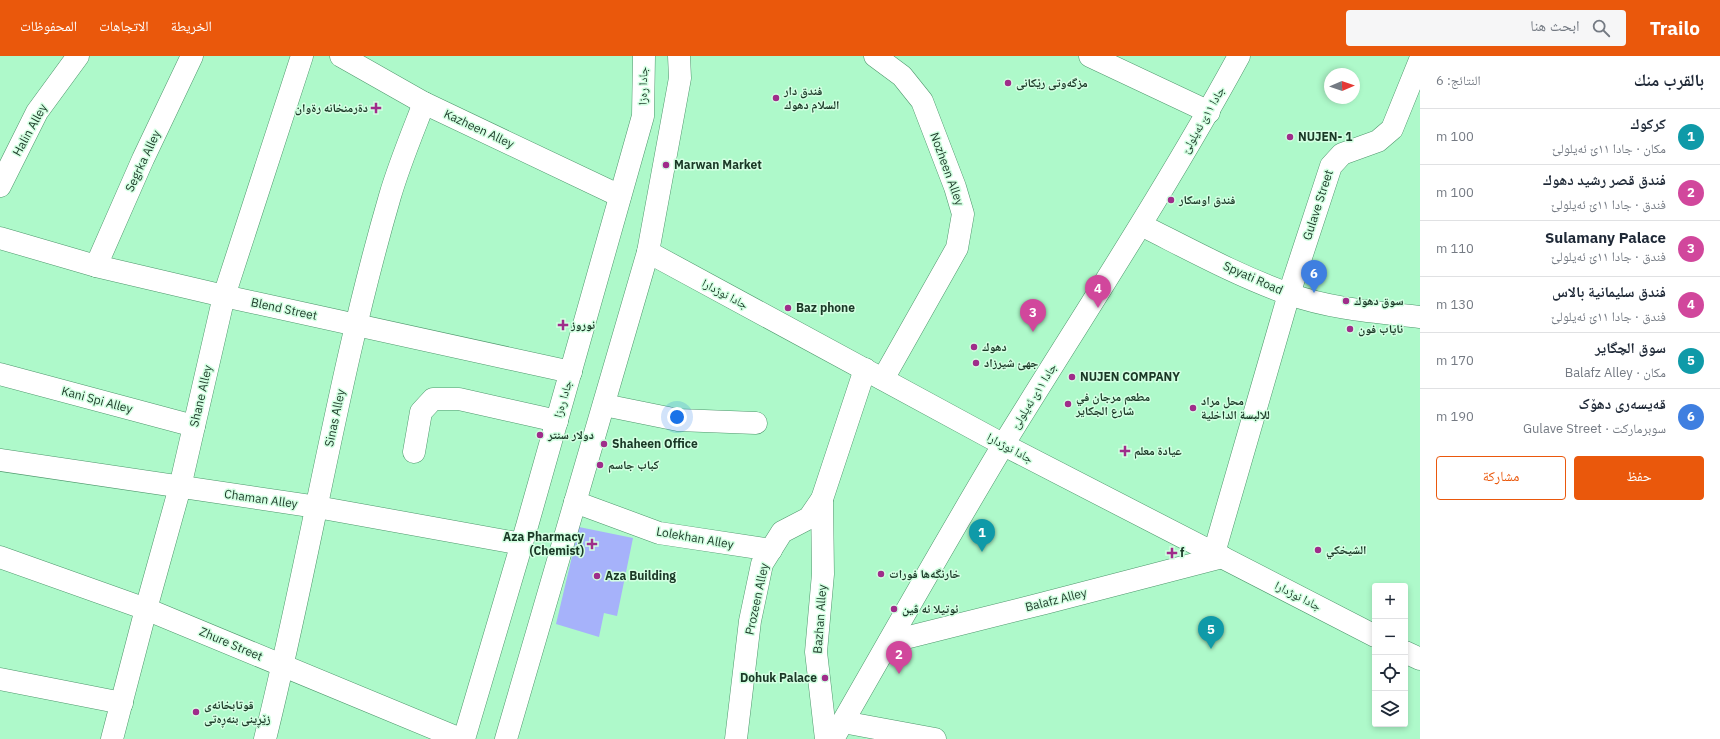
<!DOCTYPE html>
<html lang="ar">
<head>
<meta charset="utf-8">
<style>
  :root { --surface:#fff; --page:#f6f6f7; --text:#1f2937; --muted:#747a83; --line:#e0e1e3; --accent:#ea580c }
  body { margin:0; font-family:"IBM Plex Sans","Noto Naskh Arabic",sans-serif; background:var(--page); color:var(--text); direction:rtl }
  .controls { position:absolute; right:12px; bottom:12px; display:grid; overflow:hidden; border-radius:4px; box-shadow:0 2px 6px #0003 }
  .controls button { width:36px; height:36px; display:grid; place-items:center; padding:0; border:0; border-bottom:1px solid var(--line); background:var(--surface); color:var(--text); font:20px sans-serif }
  .compass { position:absolute; left:1324px; top:12px; width:36px; height:36px; border-radius:50%; background:var(--surface); box-shadow:0 2px 6px #0003; rotate:88deg }
  .you { position:absolute; left:677px; top:361px; width:14px; height:14px; margin:-10px; border:3px solid #fff; border-radius:50%; background:#1a73e8; box-shadow:0 0 0 6px #1a73e833 }
  .badge { display:grid; place-items:center; width:26px; height:26px; border-radius:50%; background:var(--accent); color:#fff; font-size:13px; font-weight:700 }
  .pin { position:absolute; translate:-50% -33px; filter:drop-shadow(0 1px 2px #0008) }
  .pin::after { content:''; position:absolute; top:21px; width:14px; height:12px; background:inherit; clip-path:polygon(0 0,100% 0,50% 100%) }
  .list { margin:0; padding:0; list-style:none }
  h2 { display:flex; justify-content:space-between; align-items:center; height:52px; margin:0; padding:0 16px; font-size:17px }
  h2 small { font-size:13px; font-weight:400; color:var(--muted) }
  .list li { display:grid; grid-template-columns:26px 1fr auto; gap:12px; align-items:center; box-sizing:border-box; height:56px; padding:0 16px; border-top:1px solid var(--line) }
  .list b { display:block; font-size:15px; white-space:nowrap }
  .list p { margin:0; font-size:13px; white-space:nowrap; color:var(--muted) }
  .list em { font-size:13px; font-style:normal; color:var(--muted) }
  .actions { display:flex; gap:8px; padding:12px 16px }
  .actions a { flex:1; padding:9px 0; border:1px solid var(--accent); border-radius:4px; text-align:center; font-size:14px; color:var(--accent) }
  .actions .main { background:var(--accent); color:#fff }
  .icon { flex:none; width:22px; height:22px; fill:none; stroke:currentColor; stroke-width:2; stroke-linecap:round; stroke-linejoin:round }
  .map { position:relative; flex:none; width:1420px; height:683px; overflow:hidden; direction:ltr }
  header { display:flex; align-items:center; gap:24px; box-sizing:border-box; height:56px; padding:0 20px; background:var(--accent); color:#fff }
  header strong { font-size:19px }
  nav { display:flex; gap:22px; margin-inline-start:auto; font-size:14px }
  .search { width:280px; height:36px; background:var(--page); display:flex; align-items:center; gap:10px; box-sizing:border-box; padding:0 14px; border-radius:4px; color:var(--muted); font-size:15px }
  main { display:flex }
  aside { flex:1; background:var(--surface) }
  .map>svg:first-child { display:block }
  .building { fill:#a6b2fa }
  .lines { fill:none; stroke-linecap:round; stroke-linejoin:round }
  .minor-casing { stroke:#4e976c; stroke-width:23 }
  .major-casing { stroke:#4e976c; stroke-width:23 }
  .highway-casing { stroke:#4e976c; stroke-width:23 }
  .minor { stroke:#fff; stroke-width:22 }
  .major { stroke:#fff; stroke-width:22 }
  .highway { stroke:#fff; stroke-width:22 }
  .poi-dot { fill:#9f2d8a; stroke:#d3ffe2; stroke-width:1.5 }
  .labels { text-anchor:middle; stroke-width:3; stroke-linejoin:round; paint-order:stroke }
  .poi-label { font-size:12px; font-weight:bold; fill:#1a3826; stroke:#d3ffe2; text-anchor:start }
  .street-label { font-size:12px; fill:#1a3826; stroke:#d3ffe2 }
</style>
</head>
<body>
<header>
<strong>Trailo</strong>
<div class="search"><svg class="icon" aria-label="search" viewBox="0 0 24 24"><circle cx="10" cy="10" r="6"/><path d="M15 15l6 6"/></svg>ابحث هنا</div>
<nav><a>الخريطة</a><a>الاتجاهات</a><a>المحفوظات</a></nav>
</header>
<main>
<aside>
<h2>بالقرب منك<small>النتائج: 6</small></h2>
<ul class="list">
<li><span class="badge" style="background:#0f9aa8">1</span><div><b>كركوك</b><p>مكان · جادا ١١ێ ئه‌یلولێ</p></div><em>100 m</em></li>
<li><span class="badge" style="background:#d1479c">2</span><div><b>فندق قصر رشيد دهوك</b><p>فندق · جادا ١١ێ ئه‌یلولێ</p></div><em>100 m</em></li>
<li><span class="badge" style="background:#d1479c">3</span><div><b>Sulamany Palace</b><p>فندق · جادا ١١ێ ئه‌یلولێ</p></div><em>110 m</em></li>
<li><span class="badge" style="background:#d1479c">4</span><div><b>فندق سليمانية بالاس</b><p>فندق · جادا ١١ێ ئه‌یلولێ</p></div><em>130 m</em></li>
<li><span class="badge" style="background:#0f9aa8">5</span><div><b>سوق الچگاير</b><p>مكان · Balafz Alley</p></div><em>170 m</em></li>
<li><span class="badge" style="background:#3f7fe0">6</span><div><b>قەیسەری دهۆک</b><p>سوبرماركت · Gulave Street</p></div><em>190 m</em></li>
</ul>
<div class="actions"><a class="main">حفظ</a><a>مشاركة</a></div>
</aside>
<div class="map">
<svg width="1420" height="683" viewBox="0 0 1420 683">
  <rect width="100%" height="100%" fill="#aef9ca"/>
  <path class="building" d="M 579,471 L 633,482 L 617,560 L 604,557 L 599,581 L 556,568 Z"/>
  <g class="lines">
    <g class="minor-casing">
      <g id="minor">
        <path d="M 341,0 L 424,47 L 620,140"/>
        <path d="M 875,0 L 902,20 L 922,45 L 955,131 L 963,158 L 957,192 L 883,323"/>
        <path d="M 1090,0 L 1209,56"/>
        <path d="M 0,130 L 37,56 L 78,0"/>
        <path d="M 1141,169 C 1189,193 1238,220 1289,238 C 1331,253 1376,256 1420,261"/>
        <path d="M 0,182 L 96,210 L 224,240 L 571,316"/>
        <path d="M 648,196 L 1004,389 L 1375,580"/>
        <path d="M 96,210 L 143,103 L 192,0"/>
        <path d="M 0,318 L 194,370"/>
        <path d="M 604,349 L 678,364 L 756,367"/>
        <path d="M 414,396 L 421,356 L 433,343 L 459,343 L 557,365"/>
        <path d="M 0,404 L 317,451 L 522,488"/>
        <path d="M 822,443 L 823,518 L 816,596 L 826,683"/>
        <path d="M 575,446 L 659,477 L 771,494"/>
        <path d="M 1214,497 L 1289,238 L 1331,110 L 1342,98 L 1378,85 L 1392,73 L 1420,4"/>
        <path d="M 0,501 L 146,553 L 460,683"/>
        <path d="M 889,586 L 1045,547 L 1222,501"/>
        <path d="M 1405,596 L 1420,603"/>
        <path d="M 0,623 L 122,647"/>
        <path d="M 843,666 L 935,683"/>
        <path d="M 112,683 L 146,553 L 180,431 L 224,240 L 302,0"/>
        <path d="M 265,683 C 310,503 338,318 390,140 C 399,109 412,78 424,47"/>
        <path d="M 736,683 L 750,565 L 762,508 L 782,476 L 809,462 L 822,443 L 865,313"/>
      </g>
    </g>
    <g class="major-casing">
      <g id="major">
        <path d="M 464,683 L 527,470 L 643,60 L 644,0"/>
        <path d="M 506,683 L 648,196 L 680,22 L 679,0"/>
      </g>
    </g>
    <g class="highway-casing">
      <path id="highway" d="M 833,683 C 890,584 946,484 1005,386 C 1084,258 1167,132 1239,0"/>
    </g>
    <use href="#minor" class="minor"/>
    <use href="#major" class="major"/>
    <use href="#highway" class="highway"/>
  </g>
  <g class="poi-dot">
    <circle cx="1008" cy="27" r="4"/>
    <circle cx="776" cy="42" r="4"/>
    <path d="M374 46h4v4h4v4h-4v4h-4v-4h-4v-4h4z"/>
    <circle cx="1290" cy="81" r="4"/>
    <circle cx="666" cy="109" r="4"/>
    <circle cx="1171" cy="144" r="4"/>
    <circle cx="1346" cy="245" r="4"/>
    <circle cx="788" cy="252" r="4"/>
    <path d="M561 263h4v4h4v4h-4v4h-4v-4h-4v-4h4z"/>
    <circle cx="1350" cy="273" r="4"/>
    <circle cx="974" cy="291" r="4"/>
    <circle cx="976" cy="307" r="4"/>
    <circle cx="1072" cy="321" r="4"/>
    <circle cx="1068" cy="348" r="4"/>
    <circle cx="1193" cy="352" r="4"/>
    <circle cx="540" cy="379" r="4"/>
    <circle cx="604" cy="388" r="4"/>
    <path d="M1123 389h4v4h4v4h-4v4h-4v-4h-4v-4h4z"/>
    <circle cx="600" cy="409" r="4"/>
    <path d="M590 482h4v4h4v4h-4v4h-4v-4h-4v-4h4z"/>
    <circle cx="1318" cy="494" r="4"/>
    <path d="M1170 491h4v4h4v4h-4v4h-4v-4h-4v-4h4z"/>
    <circle cx="881" cy="518" r="4"/>
    <circle cx="597" cy="520" r="4"/>
    <circle cx="894" cy="553" r="4"/>
    <circle cx="825" cy="622" r="4"/>
    <circle cx="196" cy="656" r="4"/>
  </g>
  <g class="labels">
    <g class="poi-label">
      <text x="1016" y="31">مزگەوتی رێکانی</text>
      <text x="784" y="39">فندق دار<tspan x="784" dy="14">السلام دهوك</tspan></text>
      <text x="368" y="56" text-anchor="end">دةرمنخانه رةوان</text>
      <text x="1298" y="85">NUJEN- 1</text>
      <text x="674" y="113">Marwan Market</text>
      <text x="1179" y="148">فندق اوسكار</text>
      <text x="1354" y="249">سوق دهوك</text>
      <text x="796" y="256">Baz phone</text>
      <text x="571" y="273">نوروز</text>
      <text x="1358" y="277">ناياب فون</text>
      <text x="982" y="295">دهوك</text>
      <text x="984" y="311">جهئ شيرزاد</text>
      <text x="1080" y="325">NUJEN COMPANY</text>
      <text x="1076" y="345">مطعم مرجان في<tspan x="1076" dy="14">شارع الجكاير</tspan></text>
      <text x="1201" y="349">محل مراد<tspan x="1201" dy="14">للالبسة الداخلية</tspan></text>
      <text x="548" y="383">دولار سنتر</text>
      <text x="612" y="392">Shaheen Office</text>
      <text x="1134" y="399">عيادة معلم</text>
      <text x="608" y="413">كباب جاسم</text>
      <text x="584" y="485" text-anchor="end">Aza Pharmacy<tspan x="584" dy="14">(Chemist)</tspan></text>
      <text x="1326" y="498">الشيخكي</text>
      <text x="1180" y="501">f</text>
      <text x="889" y="522">خارنگەها فورات</text>
      <text x="605" y="524">Aza Building</text>
      <text x="902" y="557">ئوتيلا ئه ڤين</text>
      <text x="817" y="626" text-anchor="end">Dohuk Palace</text>
      <text x="204" y="653">قوتابخانەی<tspan x="204" dy="14">زێڕینی بنەڕەتی</tspan></text>
    </g>
    <g class="street-label">
      <text transform="translate(643 30) rotate(-89)" y="4">جادا ره‌زا</text>
      <text transform="translate(1203 64) rotate(-60)" y="4">جادا ١١ێ ئه‌یلولێ</text>
      <text transform="translate(479 73) rotate(25)" y="4">Kazheen Alley</text>
      <text transform="translate(30 74) rotate(-61)" y="4">Halin Alley</text>
      <text transform="translate(143 105) rotate(-65)" y="4">Segrka Alley</text>
      <text transform="translate(947 113) rotate(70)" y="4">Nozheen Alley</text>
      <text transform="translate(1318 149) rotate(-72)" y="4">Gulave Street</text>
      <text transform="translate(1253 222) rotate(24)" y="4">Spyati Road</text>
      <text transform="translate(725 238) rotate(28)" y="4">جادا نوژدارا</text>
      <text transform="translate(284 253) rotate(12)" y="4">Blend Street</text>
      <text transform="translate(201 340) rotate(-77)" y="4">Shane Alley</text>
      <text transform="translate(1034 340) rotate(-58)" y="4">جادا ١١ێ ئه‌یلولێ</text>
      <text transform="translate(563 343) rotate(-74)" y="4">جادا ره‌زا</text>
      <text transform="translate(97 344) rotate(15)" y="4">Kani Spi Alley</text>
      <text transform="translate(335 362) rotate(-78)" y="4">Sinas Alley</text>
      <text transform="translate(1010 392) rotate(28)" y="4">جادا نوژدارا</text>
      <text transform="translate(261 443) rotate(8)" y="4">Chaman Alley</text>
      <text transform="translate(695 482) rotate(10)" y="4">Lolekhan Alley</text>
      <text transform="translate(1298 540) rotate(27)" y="4">جادا نوژدارا</text>
      <text transform="translate(757 543) rotate(-78)" y="4">Prozeen Alley</text>
      <text transform="translate(1056 544) rotate(-14)" y="4">Balafz Alley</text>
      <text transform="translate(820 563) rotate(-86)" y="4">Bazhan Alley</text>
      <text transform="translate(231 588) rotate(23)" y="4">Zhure Street</text>
    </g>
  </g>
</svg>
<div class="controls">
<button>+</button>
<button>−</button>
<button><svg class="icon" aria-label="locate" viewBox="0 0 24 24"><circle cx="12" cy="12" r="6"/><path d="M12 2v4M12 18v4M2 12h4M18 12h4"/></svg></button>
<button><svg class="icon" aria-label="layers" viewBox="0 0 24 24"><path d="M12 4l9 5-9 5-9-5zM3 14l9 5 9-5"/></svg></button>
</div>
<svg class="compass" viewBox="-18 -18 36 36"><path d="M0-13l5 13h-10z" fill="#e53935"/><path d="M0 13l5-13h-10z" fill="#747a83"/></svg>
<div class="you"></div>
<div class="pin badge" style="left:982px;top:496px;background:#0f9aa8">1</div>
<div class="pin badge" style="left:899px;top:618px;background:#d1479c">2</div>
<div class="pin badge" style="left:1033px;top:276px;background:#d1479c">3</div>
<div class="pin badge" style="left:1098px;top:252px;background:#d1479c">4</div>
<div class="pin badge" style="left:1211px;top:593px;background:#0f9aa8">5</div>
<div class="pin badge" style="left:1314px;top:237px;background:#3f7fe0">6</div>
</div>
</main>
</body>
</html>
